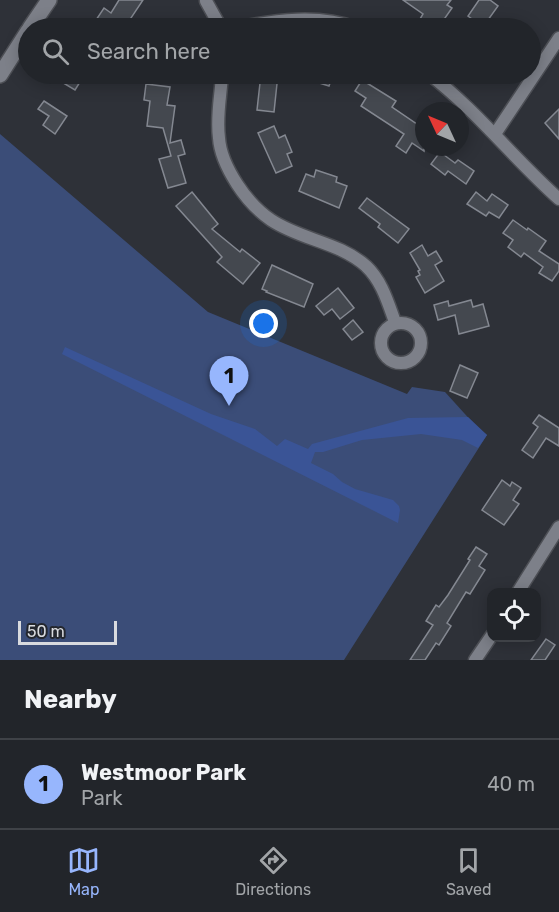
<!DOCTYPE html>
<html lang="en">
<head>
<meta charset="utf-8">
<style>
  :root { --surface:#22252a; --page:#2a2d32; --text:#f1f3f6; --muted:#a2a5a8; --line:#3f4247; --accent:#97b6fd }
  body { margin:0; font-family:Rubik,sans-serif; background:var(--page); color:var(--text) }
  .controls { position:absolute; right:18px; bottom:18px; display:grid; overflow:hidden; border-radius:12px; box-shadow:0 3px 15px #0003 }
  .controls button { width:54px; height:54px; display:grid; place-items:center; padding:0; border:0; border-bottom:2px solid var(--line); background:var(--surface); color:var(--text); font:30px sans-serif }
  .compass { position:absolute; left:415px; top:102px; width:54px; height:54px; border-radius:50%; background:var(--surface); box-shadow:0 3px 15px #0003; rotate:314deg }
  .scale { position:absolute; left:18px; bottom:15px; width:99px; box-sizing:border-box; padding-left:6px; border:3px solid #d9dbdf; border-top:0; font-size:16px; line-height:21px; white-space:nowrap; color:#d9dbdf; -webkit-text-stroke:4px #24272e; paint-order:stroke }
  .you { position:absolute; left:264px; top:324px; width:21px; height:21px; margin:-15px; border:4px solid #fff; border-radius:50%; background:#1a73e8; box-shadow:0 0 0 9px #1a73e833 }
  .badge { display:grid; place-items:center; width:39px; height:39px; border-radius:50%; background:var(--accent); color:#111; font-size:20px; font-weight:700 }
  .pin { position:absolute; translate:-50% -50px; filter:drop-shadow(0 2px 3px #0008) }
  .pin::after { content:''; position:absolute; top:32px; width:21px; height:18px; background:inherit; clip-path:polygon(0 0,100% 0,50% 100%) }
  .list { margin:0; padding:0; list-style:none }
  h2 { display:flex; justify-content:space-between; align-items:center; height:78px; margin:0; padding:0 24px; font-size:26px }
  h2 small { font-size:20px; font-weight:400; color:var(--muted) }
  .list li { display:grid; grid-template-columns:39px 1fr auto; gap:18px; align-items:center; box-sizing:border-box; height:90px; padding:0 24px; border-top:2px solid var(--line) }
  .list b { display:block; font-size:22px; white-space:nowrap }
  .list p { margin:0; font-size:20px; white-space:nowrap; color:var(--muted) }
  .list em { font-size:20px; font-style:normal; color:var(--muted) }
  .icon { flex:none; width:33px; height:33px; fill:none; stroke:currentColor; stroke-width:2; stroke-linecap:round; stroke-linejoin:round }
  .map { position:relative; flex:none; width:559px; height:660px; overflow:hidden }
  .search { position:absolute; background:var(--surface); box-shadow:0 3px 15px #0003; left:18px; right:18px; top:18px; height:66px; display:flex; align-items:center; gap:15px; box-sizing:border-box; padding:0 21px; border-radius:33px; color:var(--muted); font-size:22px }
  .sheet { height:168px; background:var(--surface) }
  nav { display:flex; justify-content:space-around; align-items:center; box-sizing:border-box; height:84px; border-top:2px solid var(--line); background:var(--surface); font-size:16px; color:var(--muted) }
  nav a { display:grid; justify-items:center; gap:3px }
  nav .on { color:var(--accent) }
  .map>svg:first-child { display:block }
  .green { fill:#3b4d78 }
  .forest { fill:#3a5496 }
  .building { fill:#44484f; stroke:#848891; stroke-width:1.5 }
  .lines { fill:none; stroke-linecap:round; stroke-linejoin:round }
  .street-casing { stroke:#4d4f55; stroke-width:15 }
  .secondary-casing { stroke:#4d4f55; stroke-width:18 }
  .street { stroke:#7d8089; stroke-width:12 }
  .secondary { stroke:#7d8089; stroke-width:15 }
</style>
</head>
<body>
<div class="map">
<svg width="559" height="660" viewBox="0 0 559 660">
  <rect width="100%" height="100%" fill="#2e3138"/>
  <path class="green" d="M 0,134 L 208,312 L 407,394 L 412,387 L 445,392 L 474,424 L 487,435 L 344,660 L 0,660 Z"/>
  <path class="forest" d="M 65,347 L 211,414 L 255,429 L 277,446 L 285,439 L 308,449 L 312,444 L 408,418 L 468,417 L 487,435 L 478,448 L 462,440 L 421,434 L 362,440 L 323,452 L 315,452 L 311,463 L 333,474 L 342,482 L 355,489 L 393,500 L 399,506 L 400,510 L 398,523 L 62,354 Z"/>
  <g class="building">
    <path d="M 119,0 L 143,0 L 127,24 L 121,19 L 114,28 L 103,28 L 94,23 L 104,8 L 111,13 Z"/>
    <path d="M 403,0 L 451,0 L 447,5 L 452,8 L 438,28 L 434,28 L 420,19 L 423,14 Z"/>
    <path d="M 479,0 L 490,0 L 498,6 L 483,27 L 468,16 Z"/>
    <path d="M 65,74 L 85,74 L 75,90 L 60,81 Z"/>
    <path d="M 263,74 L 278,74 L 274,112 L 257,110 L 260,83 L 262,83 Z"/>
    <path d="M 298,74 L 333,74 L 329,86 L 297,76 Z"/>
    <path d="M 362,80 L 396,101 L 392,107 L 424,129 L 424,151 L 412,143 L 406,153 L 396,146 L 404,134 L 361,106 L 366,98 L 355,91 Z"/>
    <path d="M 146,84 L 170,87 L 167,105 L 175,106 L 170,143 L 181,140 L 185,154 L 178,156 L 186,183 L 168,188 L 159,159 L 171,156 L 163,128 L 147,126 L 150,101 L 144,100 Z"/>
    <path d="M 44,101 L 67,116 L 55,134 L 43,125 L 49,116 L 38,109 Z"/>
    <path d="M 559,109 L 559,139 L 545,123 Z"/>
    <path d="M 274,126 L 279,138 L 285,135 L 292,152 L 287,154 L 292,166 L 276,173 L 258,133 Z"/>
    <path d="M 440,152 L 455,163 L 458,160 L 474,171 L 466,184 L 448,171 L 445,175 L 431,164 Z"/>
    <path d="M 316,170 L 337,177 L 336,182 L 347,186 L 339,208 L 299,191 L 306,174 L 314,177 Z"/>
    <path d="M 192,192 L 218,224 L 212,229 L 240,252 L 242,249 L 260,263 L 243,284 L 217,262 L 222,257 L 176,206 Z"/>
    <path d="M 476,192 L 487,201 L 492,194 L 508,205 L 499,218 L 489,212 L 486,216 L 467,204 Z"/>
    <path d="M 367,198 L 409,229 L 398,243 L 378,227 L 380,224 L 359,208 Z"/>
    <path d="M 513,220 L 527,230 L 528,228 L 546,241 L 539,251 L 559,264 L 559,271 L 552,281 L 539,273 L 543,267 L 524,253 L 521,257 L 508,247 L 513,240 L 503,233 Z"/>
    <path d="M 422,245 L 428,256 L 436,251 L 442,261 L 435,265 L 444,281 L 425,293 L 416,277 L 420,275 L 418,271 L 420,270 L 410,253 Z"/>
    <path d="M 272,265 L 313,284 L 304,307 L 266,292 L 267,291 L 262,289 Z"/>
    <path d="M 338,288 L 354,308 L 340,319 L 332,309 L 324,315 L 316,306 Z"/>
    <path d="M 471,300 L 473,307 L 483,304 L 489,326 L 459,334 L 455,315 L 438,320 L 434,305 L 448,301 L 449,306 Z"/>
    <path d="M 353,320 L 363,332 L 352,340 L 343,329 Z"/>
    <path d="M 460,365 L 478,373 L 467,398 L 450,391 Z"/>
    <path d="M 539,415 L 559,428 L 559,446 L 546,438 L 533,458 L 522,450 L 538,427 L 533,423 Z"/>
    <path d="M 502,480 L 510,486 L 512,482 L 521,488 L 513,500 L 519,504 L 504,525 L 482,510 Z"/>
    <path d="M 476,547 L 487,554 L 479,566 L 485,570 L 470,594 L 466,592 L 447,623 L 451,626 L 439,645 L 436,643 L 425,660 L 410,660 L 433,625 L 426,621 L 436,605 L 439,607 L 448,595 L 470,560 L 468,559 Z"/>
    <path d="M 546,639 L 555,645 L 545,660 L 531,660 Z"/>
  </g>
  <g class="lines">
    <g class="street-casing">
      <g id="street">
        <path d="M 206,1 L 221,28"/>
        <path d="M 237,28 C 275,20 319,14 356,28"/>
        <path d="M 222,74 C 221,95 216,116 219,138 C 220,154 228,170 237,184 C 246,198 258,211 271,220 C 301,240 339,242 366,266 C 382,281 388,303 395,322"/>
        <path d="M 429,74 C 477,111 514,159 559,199"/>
        <path d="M 495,134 L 559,38"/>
        <circle cx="401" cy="343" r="20"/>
        <path d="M 518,592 L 559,527"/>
        <path d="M 475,660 L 492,635"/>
      </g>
    </g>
    <g class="secondary-casing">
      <g id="secondary">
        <path d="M 30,28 L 49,0"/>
        <path d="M 0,75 L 28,31"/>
      </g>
    </g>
    <use href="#street" class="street"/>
    <use href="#secondary" class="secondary"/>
  </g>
</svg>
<div class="controls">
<button><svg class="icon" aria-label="locate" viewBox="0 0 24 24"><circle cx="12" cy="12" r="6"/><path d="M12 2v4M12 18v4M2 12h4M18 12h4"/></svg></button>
</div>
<svg class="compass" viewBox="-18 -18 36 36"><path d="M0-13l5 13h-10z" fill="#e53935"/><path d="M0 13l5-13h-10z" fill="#a2a5a8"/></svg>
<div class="scale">50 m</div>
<div class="you"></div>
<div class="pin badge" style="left:229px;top:406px">1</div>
<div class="search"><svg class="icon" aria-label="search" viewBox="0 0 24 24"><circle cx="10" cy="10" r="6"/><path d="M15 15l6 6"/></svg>Search here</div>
</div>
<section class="sheet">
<h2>Nearby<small></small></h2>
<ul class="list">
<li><span class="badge">1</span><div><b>Westmoor Park</b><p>Park</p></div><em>40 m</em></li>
</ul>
</section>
<nav>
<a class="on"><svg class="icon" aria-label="map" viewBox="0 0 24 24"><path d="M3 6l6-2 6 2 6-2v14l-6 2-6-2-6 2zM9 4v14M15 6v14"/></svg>Map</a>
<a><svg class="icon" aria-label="directions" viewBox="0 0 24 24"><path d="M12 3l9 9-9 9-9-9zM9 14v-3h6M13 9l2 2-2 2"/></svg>Directions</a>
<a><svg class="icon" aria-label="saved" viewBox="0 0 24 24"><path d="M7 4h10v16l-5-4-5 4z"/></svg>Saved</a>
</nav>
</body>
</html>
